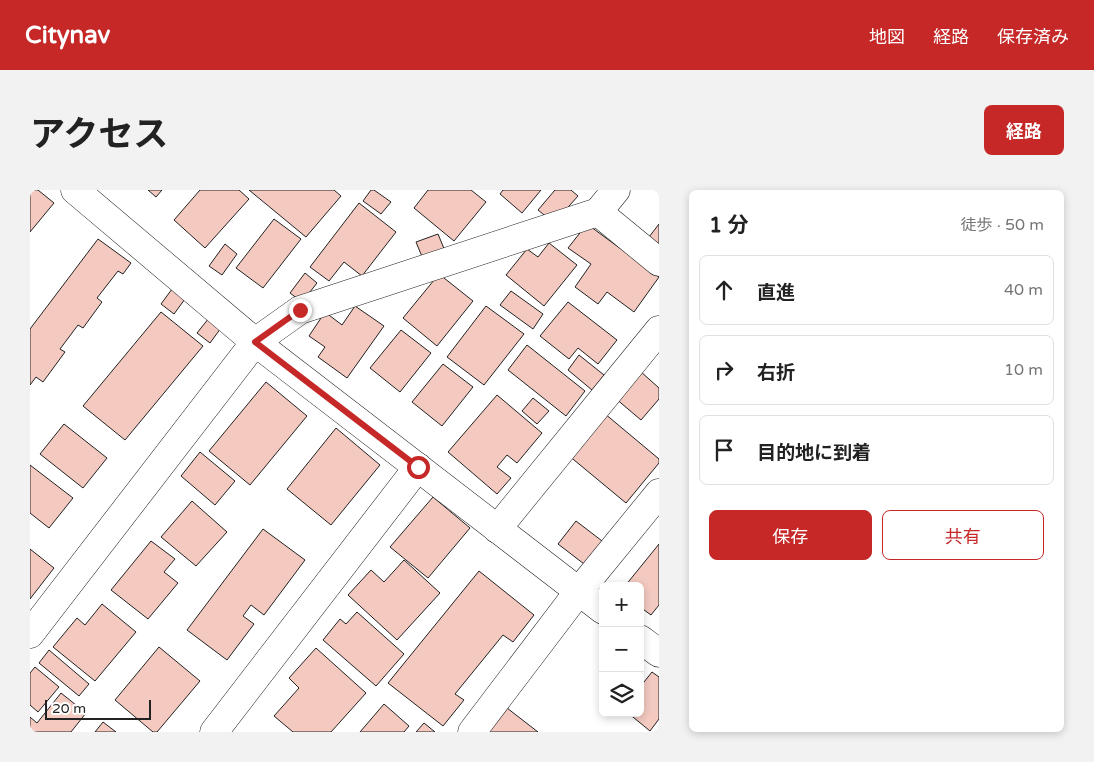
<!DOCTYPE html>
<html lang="ja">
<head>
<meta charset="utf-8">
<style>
  :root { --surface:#fff; --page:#f2f2f2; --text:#222; --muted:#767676; --line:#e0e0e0; --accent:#c62828 }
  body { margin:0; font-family:"Varela Round","Noto Sans JP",sans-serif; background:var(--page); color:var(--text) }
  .controls { position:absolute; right:15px; bottom:15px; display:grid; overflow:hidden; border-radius:8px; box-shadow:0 2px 8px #0003 }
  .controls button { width:45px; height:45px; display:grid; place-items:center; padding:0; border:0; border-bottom:1px solid var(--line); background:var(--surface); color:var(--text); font:25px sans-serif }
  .scale { position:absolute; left:15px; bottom:12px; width:106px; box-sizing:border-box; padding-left:5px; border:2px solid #222; border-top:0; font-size:14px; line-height:18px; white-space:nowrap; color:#222; -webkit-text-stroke:4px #fff; paint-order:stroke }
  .stop { position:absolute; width:15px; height:15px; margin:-11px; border:4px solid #c62828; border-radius:50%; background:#fff }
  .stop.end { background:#c62828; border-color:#fff; box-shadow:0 1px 5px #0008 }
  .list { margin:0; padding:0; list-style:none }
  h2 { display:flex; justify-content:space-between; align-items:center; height:65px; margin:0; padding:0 20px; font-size:21px }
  h2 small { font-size:16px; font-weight:400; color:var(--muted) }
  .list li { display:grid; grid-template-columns:32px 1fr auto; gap:15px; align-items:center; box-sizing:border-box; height:70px; margin:0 10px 10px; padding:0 10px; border:1px solid var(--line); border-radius:8px }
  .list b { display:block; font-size:19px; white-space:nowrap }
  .list em { font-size:16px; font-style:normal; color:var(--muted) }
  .actions { display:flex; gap:10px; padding:15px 20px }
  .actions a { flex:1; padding:11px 0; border:1px solid var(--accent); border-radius:8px; text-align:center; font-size:18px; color:var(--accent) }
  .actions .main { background:var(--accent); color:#fff }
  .icon { flex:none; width:28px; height:28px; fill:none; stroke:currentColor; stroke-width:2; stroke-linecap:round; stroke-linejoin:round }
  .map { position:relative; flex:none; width:629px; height:542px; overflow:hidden; border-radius:8px }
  header { display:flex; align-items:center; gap:30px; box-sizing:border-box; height:70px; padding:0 25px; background:var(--accent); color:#fff }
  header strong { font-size:24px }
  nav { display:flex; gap:28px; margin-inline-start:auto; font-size:18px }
  .intro { display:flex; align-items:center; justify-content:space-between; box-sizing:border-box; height:120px; padding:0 30px }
  h1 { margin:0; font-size:35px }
  .button { padding:12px 22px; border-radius:8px; background:var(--accent); color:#fff; font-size:18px; font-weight:700 }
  main { display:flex; gap:30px; padding:0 30px }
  aside { flex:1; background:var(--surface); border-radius:8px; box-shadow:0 2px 8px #0003 }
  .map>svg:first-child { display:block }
  .building { fill:#f3c9c0; stroke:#222 }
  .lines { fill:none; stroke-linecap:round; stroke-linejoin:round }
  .minor-casing { stroke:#222; stroke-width:29 }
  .minor { stroke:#fff; stroke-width:28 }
  .route { stroke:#c62828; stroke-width:6 }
</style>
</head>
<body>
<header>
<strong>Citynav</strong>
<nav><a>地図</a><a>経路</a><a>保存済み</a></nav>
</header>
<div class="intro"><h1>アクセス</h1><a class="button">経路</a></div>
<main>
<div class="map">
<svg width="629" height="542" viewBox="0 0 629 542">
  <rect width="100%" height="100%" fill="#fff"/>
  <g class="building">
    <path d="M 0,0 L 8,0 L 24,13 L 0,42 Z"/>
    <path d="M 118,0 L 132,0 L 126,7 Z"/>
    <path d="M 170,0 L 209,0 L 219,9 L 175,58 L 144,30 Z"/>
    <path d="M 219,0 L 304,0 L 311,6 L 276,47 Z"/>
    <path d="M 341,0 L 344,0 L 361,12 L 351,24 L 333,11 Z"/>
    <path d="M 398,0 L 441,0 L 456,12 L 424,51 L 384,18 Z"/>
    <path d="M 473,0 L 511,0 L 492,23 L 470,4 Z"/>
    <path d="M 525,0 L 541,0 L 548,6 L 524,33 L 508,20 Z"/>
    <path d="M 329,13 L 366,42 L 332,86 L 314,72 L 299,91 L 280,77 Z"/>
    <path d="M 244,29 L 271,49 L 233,98 L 206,78 Z"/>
    <path d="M 557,34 L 629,87 L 604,122 L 577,102 L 568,114 L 545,97 L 561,74 L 538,58 Z"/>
    <path d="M 629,34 L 629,55 L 619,47 Z"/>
    <path d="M 408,44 L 415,61 L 393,69 L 386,52 Z"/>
    <path d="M 68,49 L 101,73 L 93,84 L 88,81 L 67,108 L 72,112 L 53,138 L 48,135 L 30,159 L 35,162 L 13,192 L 6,187 L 0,195 L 0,139 Z"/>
    <path d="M 519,53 L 547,75 L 514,116 L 476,85 L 497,59 L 508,67 Z"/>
    <path d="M 195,54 L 207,64 L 192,85 L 179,76 Z"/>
    <path d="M 275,83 L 287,93 L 272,112 L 260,103 Z"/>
    <path d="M 409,84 L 443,111 L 407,156 L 373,128 Z"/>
    <path d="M 142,99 L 155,109 L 144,124 L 131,114 Z"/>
    <path d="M 481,101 L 513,124 L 503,139 L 470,115 Z"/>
    <path d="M 538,112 L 587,150 L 568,174 L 548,158 L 539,169 L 510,146 Z"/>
    <path d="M 325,116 L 354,136 L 317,188 L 288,167 L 295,157 L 279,146 L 295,122 L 312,135 Z"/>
    <path d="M 456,116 L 494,144 L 454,195 L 417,167 Z"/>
    <path d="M 131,122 L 173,156 L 95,250 L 53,216 Z"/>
    <path d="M 179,128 L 191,138 L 180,153 L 167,143 Z"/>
    <path d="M 371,140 L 401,163 L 370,202 L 340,178 Z"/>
    <path d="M 497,155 L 555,201 L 536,226 L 478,180 Z"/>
    <path d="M 549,165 L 574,185 L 562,200 L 538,180 Z"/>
    <path d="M 413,174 L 443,197 L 412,236 L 382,212 Z"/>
    <path d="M 610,181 L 629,198 L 629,209 L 611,230 L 585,208 Z"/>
    <path d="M 236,192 L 277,226 L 220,295 L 179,261 Z"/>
    <path d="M 467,205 L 512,243 L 487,273 L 477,265 L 467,277 L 481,288 L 467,304 L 418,262 Z"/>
    <path d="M 503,208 L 519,221 L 507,234 L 492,221 Z"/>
    <path d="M 574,223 L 629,269 L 629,273 L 596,313 L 538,265 Z"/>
    <path d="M 34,234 L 77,268 L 53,298 L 10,264 Z"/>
    <path d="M 306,238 L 350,275 L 301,335 L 257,299 Z"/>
    <path d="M 170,262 L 205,291 L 185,315 L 151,286 Z"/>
    <path d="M 0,275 L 43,308 L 19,338 L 0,323 Z"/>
    <path d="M 403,307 L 440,338 L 398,388 L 360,357 Z"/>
    <path d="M 162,311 L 197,342 L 166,376 L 131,347 Z"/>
    <path d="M 546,331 L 576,354 L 558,377 L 528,354 Z"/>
    <path d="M 233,339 L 275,370 L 234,425 L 221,415 L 213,426 L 224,434 L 197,470 L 157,440 Z"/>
    <path d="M 121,351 L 145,369 L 134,382 L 148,393 L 118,429 L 81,400 Z"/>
    <path d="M 629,354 L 629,415 L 621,425 L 610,417 L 610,396 L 595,396 Z"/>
    <path d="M 0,359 L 24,378 L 0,409 Z"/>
    <path d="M 374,370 L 410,403 L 367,450 L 318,405 L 341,380 L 354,392 Z"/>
    <path d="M 449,381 L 504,425 L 483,452 L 473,445 L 425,504 L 434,510 L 413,536 L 358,493 Z"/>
    <path d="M 72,414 L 106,442 L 65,491 L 23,457 L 47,428 L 55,435 Z"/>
    <path d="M 327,422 L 374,464 L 346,496 L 293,450 L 310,429 L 316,434 Z"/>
    <path d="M 129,457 L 170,491 L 127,542 L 123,542 L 85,510 Z"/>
    <path d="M 286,458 L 336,503 L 301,542 L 263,542 L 244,526 L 269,498 L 259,488 Z"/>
    <path d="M 19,460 L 59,494 L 49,506 L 9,473 Z"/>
    <path d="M 5,477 L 29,497 L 8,522 L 0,515 L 0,483 Z"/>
    <path d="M 622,482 L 629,487 L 629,529 L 620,541 L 598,523 L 610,523 L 610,497 Z"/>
    <path d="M 31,503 L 56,523 L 41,542 L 0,542 L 0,527 L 7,533 Z"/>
    <path d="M 354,514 L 379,536 L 374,542 L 330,542 Z"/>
    <path d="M 477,518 L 508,542 L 458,542 Z"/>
    <path d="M 73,532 L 86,542 L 65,542 Z"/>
    <path d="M 394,533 L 405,542 L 386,542 Z"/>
  </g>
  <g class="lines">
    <g class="minor-casing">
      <g id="minor">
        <path d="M 45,0 L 225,152 L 573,420"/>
        <path d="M 568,22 L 629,72"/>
        <path d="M 467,339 L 629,140"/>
        <path d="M 0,444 L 225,152 L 270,120 L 568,22 L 586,0"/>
        <path d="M 610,449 L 629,463"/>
        <path d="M 184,542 L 388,277"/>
        <path d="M 442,542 L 549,401 L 629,303"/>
      </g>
    </g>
    <use href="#minor" class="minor"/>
  </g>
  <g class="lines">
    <path class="route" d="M 270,120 L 225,152 L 388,277"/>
  </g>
</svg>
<div class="controls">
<button>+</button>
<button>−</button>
<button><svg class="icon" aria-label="layers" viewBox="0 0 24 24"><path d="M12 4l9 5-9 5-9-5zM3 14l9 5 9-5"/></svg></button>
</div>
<div class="scale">20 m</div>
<div class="stop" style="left:388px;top:277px"></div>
<div class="stop end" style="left:270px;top:120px"></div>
</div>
<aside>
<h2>1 分<small>徒歩 · 50 m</small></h2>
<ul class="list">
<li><svg class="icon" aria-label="ahead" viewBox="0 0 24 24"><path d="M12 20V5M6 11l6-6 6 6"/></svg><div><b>直進</b></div><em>40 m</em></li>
<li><svg class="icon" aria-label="right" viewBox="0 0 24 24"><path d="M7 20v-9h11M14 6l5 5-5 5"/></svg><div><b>右折</b></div><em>10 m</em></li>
<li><svg class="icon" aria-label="arrive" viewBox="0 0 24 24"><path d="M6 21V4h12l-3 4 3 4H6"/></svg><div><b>目的地に到着</b></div></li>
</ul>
<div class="actions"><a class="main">保存</a><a>共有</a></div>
</aside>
</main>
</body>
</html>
